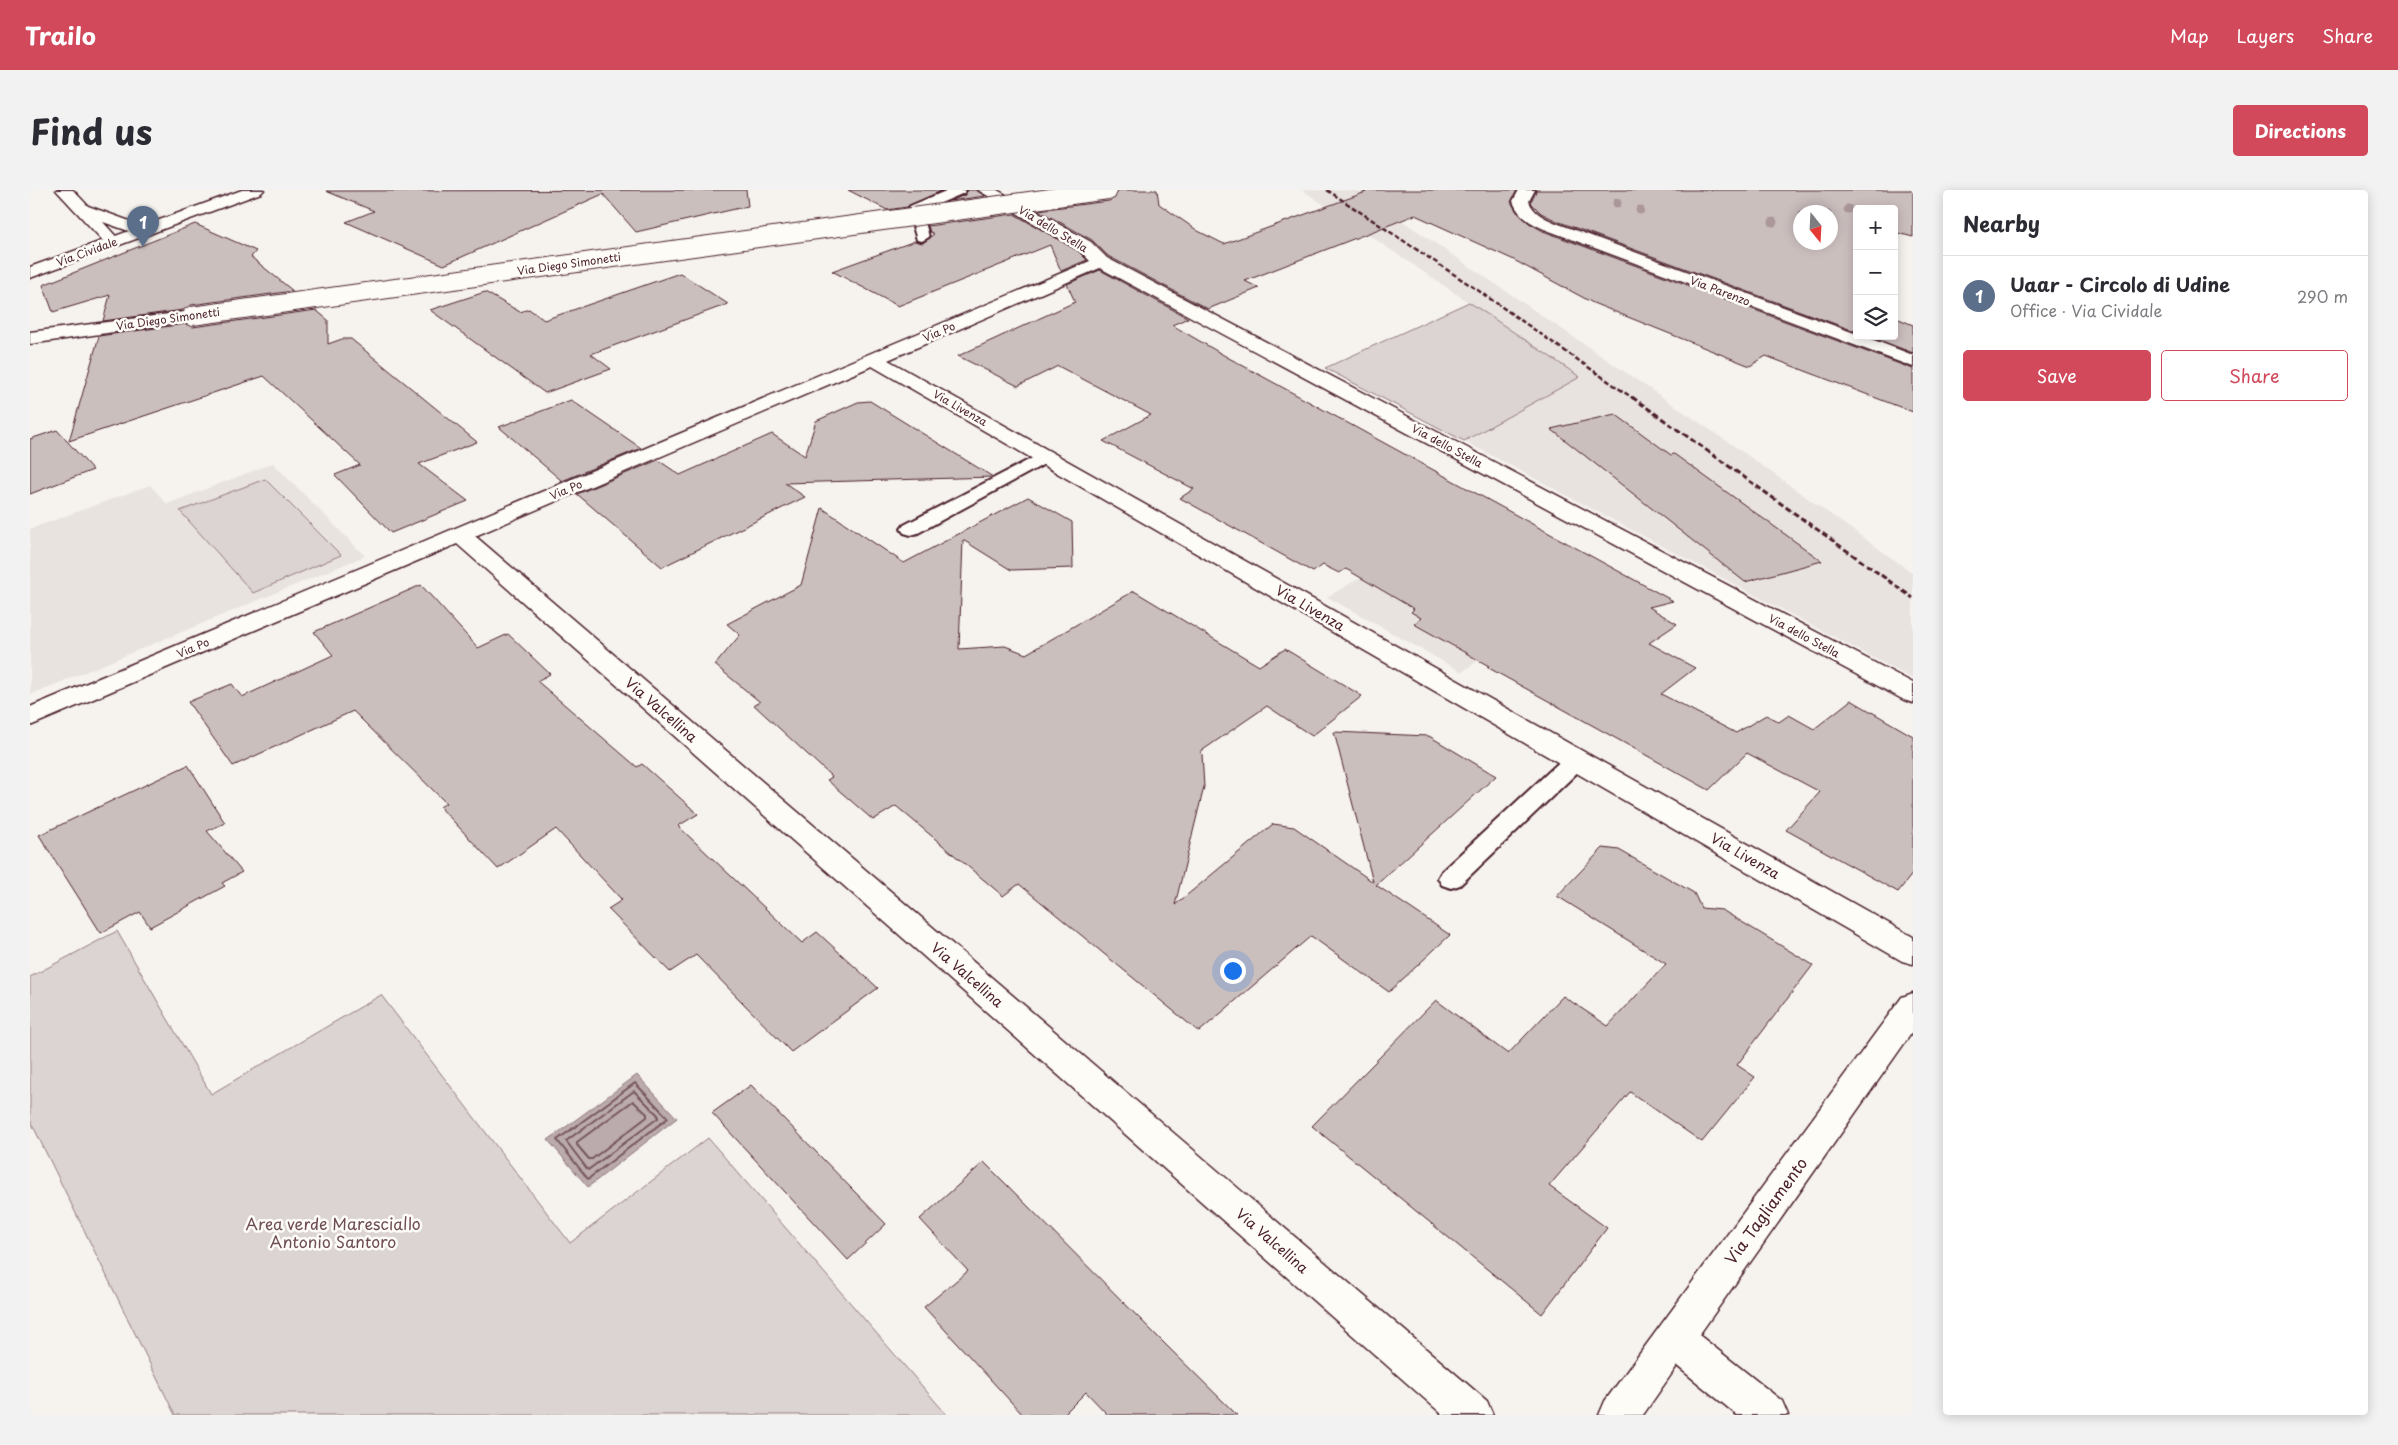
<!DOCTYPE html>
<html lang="en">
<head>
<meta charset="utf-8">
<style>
  :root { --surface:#fff; --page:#f2f2f3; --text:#2b2b33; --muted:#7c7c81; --line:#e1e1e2; --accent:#d1495b }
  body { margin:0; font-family:"Playpen Sans",sans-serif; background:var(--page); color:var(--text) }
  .controls { position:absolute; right:15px; top:15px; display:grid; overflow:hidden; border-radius:5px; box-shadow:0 2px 12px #0003 }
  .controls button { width:45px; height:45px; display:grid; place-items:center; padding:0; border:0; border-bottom:1px solid var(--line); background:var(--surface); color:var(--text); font:25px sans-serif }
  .compass { position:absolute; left:1763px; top:15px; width:45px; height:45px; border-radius:50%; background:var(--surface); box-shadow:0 2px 12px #0003; rotate:162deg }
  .you { position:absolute; left:1202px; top:780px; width:18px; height:18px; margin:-12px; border:4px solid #fff; border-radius:50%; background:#1a73e8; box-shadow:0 0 0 8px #1a73e833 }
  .badge { display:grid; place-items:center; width:32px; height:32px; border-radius:50%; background:var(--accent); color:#fff; font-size:16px; font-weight:700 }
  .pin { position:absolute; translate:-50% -41px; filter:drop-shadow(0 1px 2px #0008) }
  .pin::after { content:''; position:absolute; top:26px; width:18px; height:15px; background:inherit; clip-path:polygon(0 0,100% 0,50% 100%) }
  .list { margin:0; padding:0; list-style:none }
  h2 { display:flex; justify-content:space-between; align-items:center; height:65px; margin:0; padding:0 20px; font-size:21px }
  h2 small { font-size:16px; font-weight:400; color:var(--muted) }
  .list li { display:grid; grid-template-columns:32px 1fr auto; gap:15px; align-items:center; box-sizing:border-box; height:80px; padding:0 20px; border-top:1px solid var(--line) }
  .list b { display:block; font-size:19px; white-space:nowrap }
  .list p { margin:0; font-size:16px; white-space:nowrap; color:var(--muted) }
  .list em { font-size:16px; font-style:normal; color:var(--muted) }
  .actions { display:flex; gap:10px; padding:15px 20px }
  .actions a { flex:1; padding:11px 0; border:1px solid var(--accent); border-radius:5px; text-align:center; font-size:18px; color:var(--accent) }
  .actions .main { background:var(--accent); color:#fff }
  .icon { flex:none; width:28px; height:28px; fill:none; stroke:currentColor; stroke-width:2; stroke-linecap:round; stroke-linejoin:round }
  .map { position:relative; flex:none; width:1883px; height:1225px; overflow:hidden; border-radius:5px }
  header { display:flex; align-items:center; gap:30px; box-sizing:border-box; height:70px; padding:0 25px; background:var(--accent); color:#fff }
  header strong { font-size:24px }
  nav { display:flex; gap:28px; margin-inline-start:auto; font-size:18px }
  .intro { display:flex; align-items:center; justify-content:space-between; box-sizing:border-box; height:120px; padding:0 30px }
  h1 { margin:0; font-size:35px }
  .button { padding:12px 22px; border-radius:5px; background:var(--accent); color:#fff; font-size:18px; font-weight:700 }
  main { display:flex; gap:30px; padding:0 30px }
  aside { flex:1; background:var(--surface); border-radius:5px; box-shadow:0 2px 12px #0003 }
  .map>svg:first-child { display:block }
  .built { fill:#e9e3e0 }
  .green { fill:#dcd4d2; stroke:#937a7e }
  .water { fill:#bbabac; stroke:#8e7378 }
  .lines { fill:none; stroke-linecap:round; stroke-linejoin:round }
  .shore { stroke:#77575f; stroke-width:2 }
  .building { fill:#cbbfbe; stroke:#4a1f2b; fill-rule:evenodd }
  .service-casing { stroke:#4a1f2b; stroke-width:4 }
  .minor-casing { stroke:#4a1f2b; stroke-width:3 }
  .secondary-casing { stroke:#4a1f2b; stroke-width:3 }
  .primary-casing { stroke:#4a1f2b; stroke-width:3 }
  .service { fill:#fdfcf7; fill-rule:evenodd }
  .minor { fill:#fdfcf7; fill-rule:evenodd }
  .secondary { fill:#fdfcf7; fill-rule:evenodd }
  .primary { fill:#fdfcf7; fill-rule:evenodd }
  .rail-far1 { stroke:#4a1f2b; stroke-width:2.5; stroke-dasharray:5 2.5; stroke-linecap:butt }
  .rail { stroke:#4a1f2b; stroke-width:3; stroke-dasharray:6 3; stroke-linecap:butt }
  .secondary-bridge-casing { stroke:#4a1f2b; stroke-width:20; stroke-linecap:butt }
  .secondary-bridge { stroke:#fdfcf7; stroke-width:18 }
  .tree { fill:#ab979a }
  .labels { text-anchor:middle; stroke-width:5; stroke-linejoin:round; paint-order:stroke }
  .far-street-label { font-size:11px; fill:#4a1f2b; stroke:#fdfcf7 }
  .street-label { font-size:14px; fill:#4a1f2b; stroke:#fdfcf7 }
  .near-street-label { font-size:16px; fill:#4a1f2b; stroke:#fdfcf7 }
  .near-park-label { font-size:16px; fill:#6e4c55; stroke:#fdfcf7 }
</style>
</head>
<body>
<header>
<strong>Trailo</strong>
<nav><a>Map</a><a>Layers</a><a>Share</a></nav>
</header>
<div class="intro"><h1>Find us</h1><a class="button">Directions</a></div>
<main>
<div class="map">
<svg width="1883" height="1225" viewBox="0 0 1883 1225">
  <rect width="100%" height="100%" fill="#f6f3ef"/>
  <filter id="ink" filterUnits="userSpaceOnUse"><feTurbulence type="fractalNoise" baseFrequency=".02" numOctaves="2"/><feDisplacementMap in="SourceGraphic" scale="10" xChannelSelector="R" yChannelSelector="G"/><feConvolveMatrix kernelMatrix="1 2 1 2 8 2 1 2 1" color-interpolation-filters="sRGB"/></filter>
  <g filter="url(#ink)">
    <g class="built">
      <path d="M 1272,0 L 1327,0 L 1713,262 L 1883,383 L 1883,489 L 1434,251 L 1549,187 Z"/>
      <path d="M 243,273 L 335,366 L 0,505 L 0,339 L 120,295 L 137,314 Z"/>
      <path d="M 1366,367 L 1536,410 L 1432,482 L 1297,407 Z"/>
    </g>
    <g class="green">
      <path d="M 1439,112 L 1550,187 L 1434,251 L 1295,178 Z"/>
      <path d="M 235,289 L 311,365 L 223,403 L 150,321 Z"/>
      <path d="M 87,741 L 181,904 L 351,805 L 540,1053 L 678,948 L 917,1225 L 145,1225 L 0,930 L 0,787 Z"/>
    </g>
    <path class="water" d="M 607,885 L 647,928 L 558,997 L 518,950 Z"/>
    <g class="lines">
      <g class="shore">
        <path d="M 605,893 L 638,928 L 558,989 L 527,950 Z"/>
        <path d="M 604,901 L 628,925 L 628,928 L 558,980 L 536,951 Z"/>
        <path d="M 603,911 L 617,924 L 617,927 L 562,969 L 559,969 L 547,955 L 547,952 Z"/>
      </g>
    </g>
    <g class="building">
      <path d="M 716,0 L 718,16 L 606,42 L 573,4 L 414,75 L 316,32 L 344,21 L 296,1 Z"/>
      <path d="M 818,0 L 913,0 L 877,17 L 857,20 Z"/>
      <path d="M 938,0 L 946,0 L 955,6 L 920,11 L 935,5 Z"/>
      <path d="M 1088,0 L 1127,0 L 1129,14 L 1168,41 L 1194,54 L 1336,2 L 1331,0 L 1487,0 L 1481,12 L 1487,22 L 1499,33 L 1513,41 L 1883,179 L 1883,222 L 1736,166 L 1720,176 L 1563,113 L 1482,69 L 1385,25 L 1215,91 L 1229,98 L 1178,119 L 1078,66 L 1062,50 L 1008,20 L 1079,11 L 1085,8 Z"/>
      <path d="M 1507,0 L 1883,0 L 1883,47 L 1864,42 L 1864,19 L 1827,19 L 1827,142 L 1527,31 L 1511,23 L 1502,14 L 1501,11 ZM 1770,22 L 1800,22 L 1800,52 L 1770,52 Z"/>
      <path d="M 984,24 L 1048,61 L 1057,70 L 1031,81 L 1020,55 L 868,116 L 802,81 L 885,51 L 893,53 L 904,44 L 900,42 L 898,36 Z"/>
      <path d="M 165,34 L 226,61 L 221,67 L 263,101 L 161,115 L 153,120 L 73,131 L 80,105 L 23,122 L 13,95 Z"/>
      <path d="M 1070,80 L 1158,128 L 1142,135 L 1197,167 L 1643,411 L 1619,417 L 1647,434 L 1619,453 L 1665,478 L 1631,504 L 1706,543 L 1736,525 L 1749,532 L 1759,525 L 1784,539 L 1821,510 L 1883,546 L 1883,683 L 1868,702 L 1756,640 L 1790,602 L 1717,563 L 1679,600 L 1457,477 L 1459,476 L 1384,434 L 1391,428 L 1381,422 L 1384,419 L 1316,379 L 1309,383 L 1293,375 L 1283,382 L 1150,308 L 1164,299 L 1073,251 L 1121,225 L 1028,176 L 988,196 L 928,166 L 1045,112 L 1037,94 Z"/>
      <path d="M 650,83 L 698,114 L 561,164 L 581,179 L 515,203 L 400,120 L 455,102 L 490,122 L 499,119 L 514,130 Z"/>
      <path d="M 286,120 L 298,130 L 298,154 L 312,149 L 321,149 L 447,252 L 389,274 L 438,311 L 361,343 L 305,285 L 330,275 L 234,186 L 39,251 L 69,146 L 155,134 L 163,137 Z"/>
      <path d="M 1864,127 L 1883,135 L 1883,163 L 1839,146 L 1864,146 Z"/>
      <path d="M 541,210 L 611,258 L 532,291 L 469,237 Z"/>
      <path d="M 840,211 L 963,287 L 755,293 L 775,307 L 632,377 L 547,304 L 628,270 L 650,285 L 742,244 L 775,266 L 786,231 L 828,212 Z"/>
      <path d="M 1585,224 L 1641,265 L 1644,264 L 1792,371 L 1715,392 L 1521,239 Z"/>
      <path d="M 27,240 L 63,280 L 0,304 L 0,249 Z"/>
      <path d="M 998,307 L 1042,332 L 1043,378 L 981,380 L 933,350 L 929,459 L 975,456 L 996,464 L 1104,401 L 1229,476 L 1255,459 L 1332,506 L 1282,546 L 1237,516 L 1170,562 L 1172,564 L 1174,597 L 1145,715 L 1243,634 L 1264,637 L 1343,692 L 1304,542 L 1399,546 L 1466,586 L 1346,695 L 1420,745 L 1359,802 L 1281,746 L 1169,842 L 989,694 L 973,706 L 866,616 L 843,630 L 797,590 L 802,587 L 724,515 L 730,512 L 685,475 L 710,445 L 697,434 L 771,395 L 792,318 L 874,373 Z"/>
      <path d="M 391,395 L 448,458 L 478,444 L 520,484 L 507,491 L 607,577 L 612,574 L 668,624 L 648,636 L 772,753 L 787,742 L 848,798 L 761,862 L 666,765 L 640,782 L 578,719 L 592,710 L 526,639 L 468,679 L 410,617 L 416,613 L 323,521 L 203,576 L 158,512 L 202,494 L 212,507 L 303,465 L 284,442 Z"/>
      <path d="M 158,575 L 195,633 L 177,641 L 212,682 L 192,693 L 195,696 L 120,737 L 110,722 L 71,743 L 9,645 Z"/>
      <path d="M 1573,658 L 1589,660 L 1664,703 L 1671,718 L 1692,720 L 1783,775 L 1707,875 L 1725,887 L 1672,952 L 1600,902 L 1519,996 L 1577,1038 L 1512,1124 L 1282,936 L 1406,810 L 1478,864 L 1533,806 L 1578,836 L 1636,774 L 1527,706 Z"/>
      <path d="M 721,895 L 856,1034 L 818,1070 L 682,923 Z"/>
      <path d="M 954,972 L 1136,1155 L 1207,1225 L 1078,1225 L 1056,1202 L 1033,1225 L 993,1225 L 894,1117 L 938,1081 L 890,1029 Z"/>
    </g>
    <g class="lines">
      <g class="service-casing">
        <g id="service">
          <path d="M 918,0 L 936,0 L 934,3 L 892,21 L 899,47 L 892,51 L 887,50 L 878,19 L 880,16 Z"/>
          <path d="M 1014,262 L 1020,263 L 1023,267 L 1020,271 L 888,343 L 881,345 L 874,343 L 871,339 L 874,335 Z"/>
          <path d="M 1546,562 L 1554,564 L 1558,570 L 1554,576 L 1430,695 L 1421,698 L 1412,695 L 1408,688 L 1412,681 L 1538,564 Z"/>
        </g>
      </g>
      <g class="minor-casing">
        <g id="minor">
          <path d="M 26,0 L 43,0 L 58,16 L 119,38 L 121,41 L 119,44 L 113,46 L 73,32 L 91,52 L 89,55 L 77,55 Z"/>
          <path d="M 948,0 L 967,0 L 1061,52 L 1077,68 L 1883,493 L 1883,513 L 1874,510 L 1070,78 L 858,170 L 1883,747 L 1883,774 L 1872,771 L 842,176 L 445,346 L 1457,1211 L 1463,1225 L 1413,1225 L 427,354 L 0,536 L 0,517 L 1060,71 L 1049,60 Z"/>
          <path d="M 1489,0 L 1505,0 L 1499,11 C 1503,23 1515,28 1526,33 L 1827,144 L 1827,146 L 1833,146 L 1883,165 L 1883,177 L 1514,39 C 1501,33 1488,26 1483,11 Z"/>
          <path d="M 1883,803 L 1883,841 L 1669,1145 L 1752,1211 L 1758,1225 L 1707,1225 L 1647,1176 L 1613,1225 L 1569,1225 L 1575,1211 L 1872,807 Z"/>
        </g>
      </g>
      <g class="secondary-casing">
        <path id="secondary" d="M 162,121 L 168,122 L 171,126 L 168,130 L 0,154 L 0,142 Z"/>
      </g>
      <g class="primary-casing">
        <path id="primary" d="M 212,0 L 234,0 L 231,3 L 0,88 L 0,77 Z"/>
      </g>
      <use href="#service" class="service"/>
      <use href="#minor" class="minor"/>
      <use href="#secondary" class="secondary"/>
      <use href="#primary" class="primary"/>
      <path class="rail-far1" d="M 1297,0 L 1446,99 L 1604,209"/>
      <path class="rail" d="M 1602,207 L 1883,408"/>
      <g class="secondary-bridge-casing">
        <path id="secondary-bridge" d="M 162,126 L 1078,0"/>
      </g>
      <use href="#secondary-bridge" class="secondary-bridge"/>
    </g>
    <g class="tree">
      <circle cx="1587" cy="13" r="4.5"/>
      <circle cx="1818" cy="19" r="4.5"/>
      <circle cx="1610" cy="20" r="4.5"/>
      <circle cx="1743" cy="32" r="4.5"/>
    </g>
  </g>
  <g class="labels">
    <g class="far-street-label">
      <text transform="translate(1023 39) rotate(31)" y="4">Via dello Stella</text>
      <text transform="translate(57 62) rotate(-20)" y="4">Via Cividale</text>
      <text transform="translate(539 74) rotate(-8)" y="4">Via Diego Simonetti</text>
      <text transform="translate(1690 101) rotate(21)" y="4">Via Parenzo</text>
      <text transform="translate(138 129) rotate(-8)" y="4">Via Diego Simonetti</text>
      <text transform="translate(909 142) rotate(-23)" y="4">Via Po</text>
      <text transform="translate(930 218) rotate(30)" y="4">Via Livenza</text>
      <text transform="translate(1417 256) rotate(28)" y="4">Via dello Stella</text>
      <text transform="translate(536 300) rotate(-23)" y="4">Via Po</text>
      <text transform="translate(1774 446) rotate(28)" y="4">Via dello Stella</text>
      <text transform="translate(163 458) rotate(-23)" y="4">Via Po</text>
    </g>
    <g class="street-label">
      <text transform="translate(1280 418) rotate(30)" y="5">Via Livenza</text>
      <text transform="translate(631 520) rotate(41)" y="5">Via Valcellina</text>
      <text transform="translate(1715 666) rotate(30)" y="5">Via Livenza</text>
      <text transform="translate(937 785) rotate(41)" y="5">Via Valcellina</text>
      <text transform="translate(1242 1051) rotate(41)" y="5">Via Valcellina</text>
    </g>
    <g class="near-street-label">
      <text transform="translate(1736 1021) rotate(-54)" y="6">Via Tagliamento</text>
    </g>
    <g class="near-park-label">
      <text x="303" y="1040">Area verde Maresciallo<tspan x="303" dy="18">Antonio Santoro</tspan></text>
    </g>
  </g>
</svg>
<div class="controls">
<button>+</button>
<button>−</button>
<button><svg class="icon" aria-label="layers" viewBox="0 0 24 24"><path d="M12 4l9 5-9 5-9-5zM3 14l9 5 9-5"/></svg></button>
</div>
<svg class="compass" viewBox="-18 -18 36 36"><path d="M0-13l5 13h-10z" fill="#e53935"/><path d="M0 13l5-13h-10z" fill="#7c7c81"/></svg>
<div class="you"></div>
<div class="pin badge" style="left:113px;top:57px;background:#5c6f8a">1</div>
</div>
<aside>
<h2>Nearby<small></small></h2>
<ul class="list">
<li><span class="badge" style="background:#5c6f8a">1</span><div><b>Uaar - Circolo di Udine</b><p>Office · Via Cividale</p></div><em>290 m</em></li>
</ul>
<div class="actions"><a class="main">Save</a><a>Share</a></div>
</aside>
</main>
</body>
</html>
